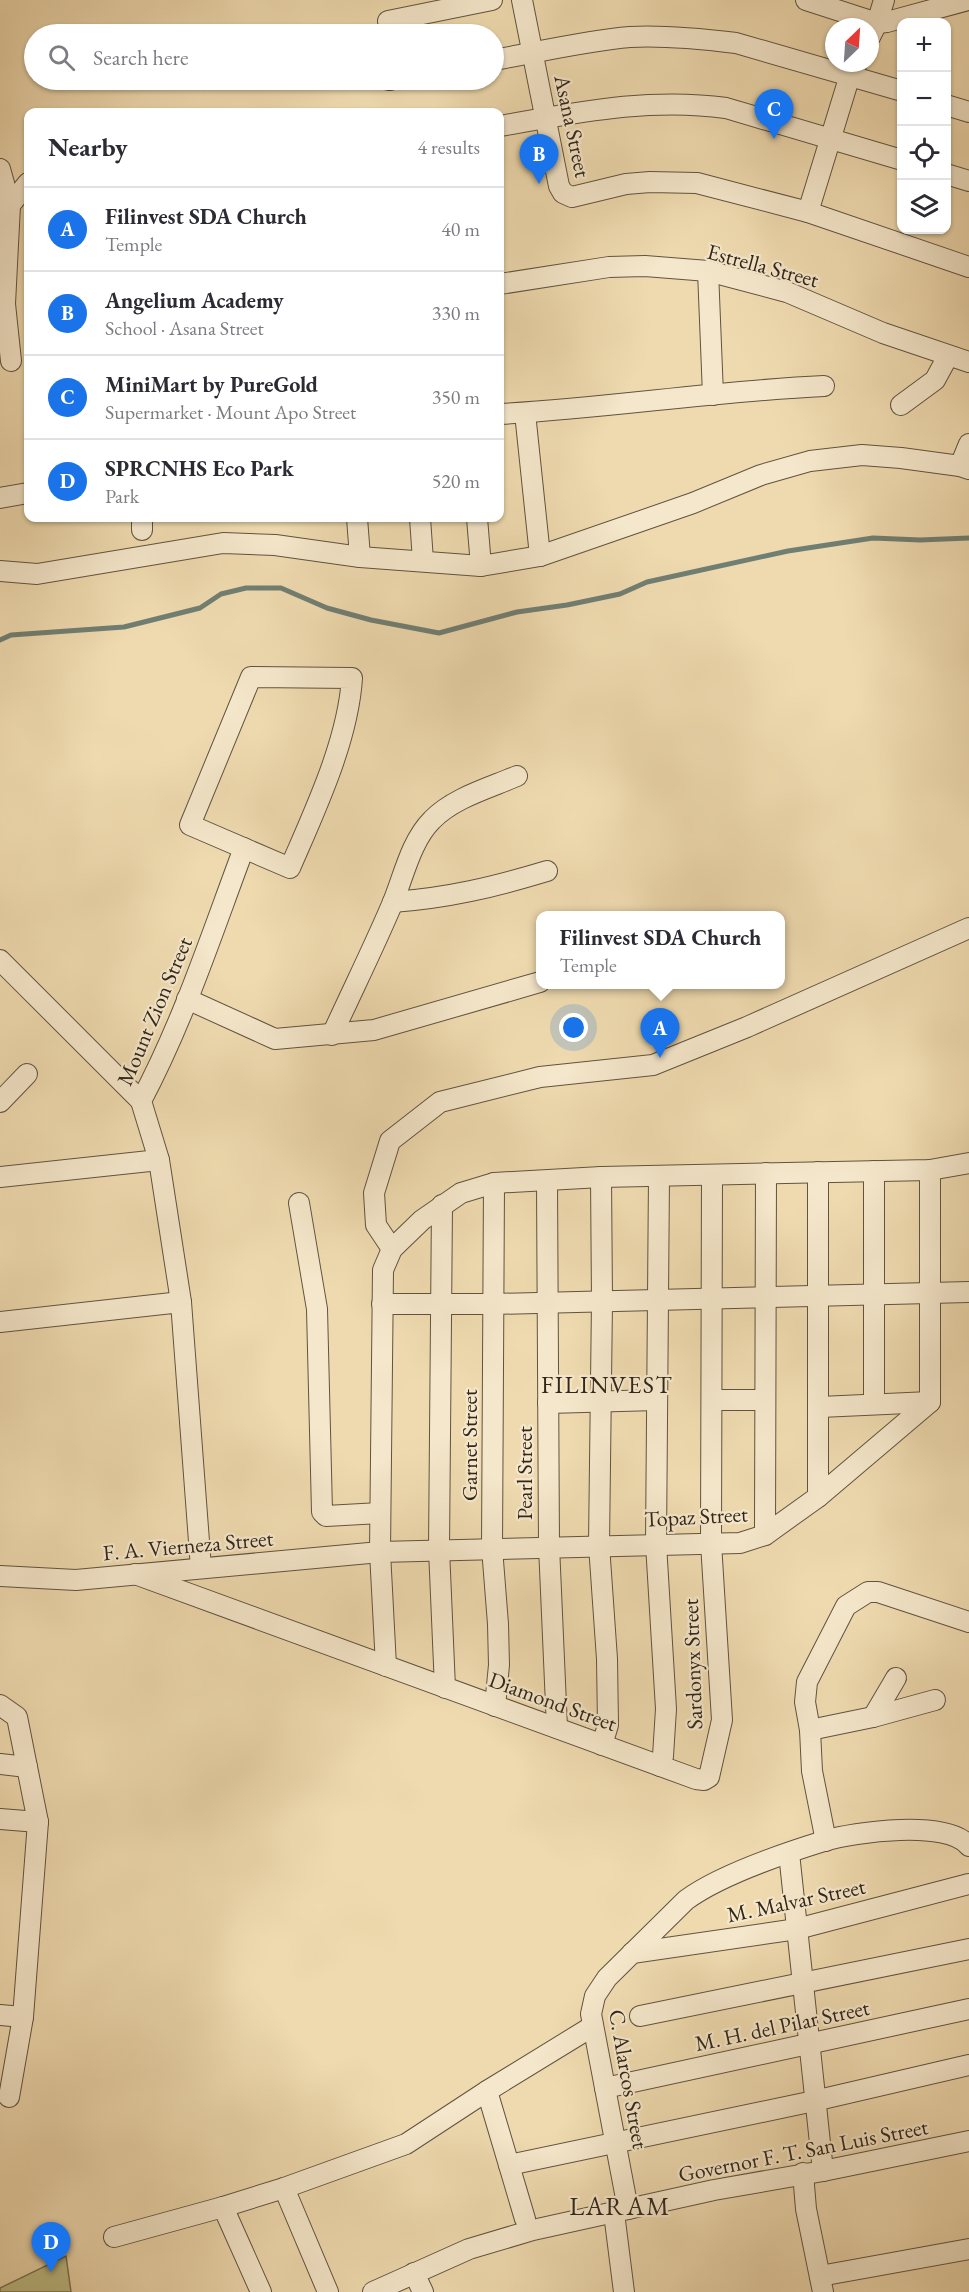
<!DOCTYPE html>
<html lang="en">
<head>
<meta charset="utf-8">
<style>
  :root { --surface:#fff; --page:#f2f2f3; --text:#2b2b33; --muted:#7c7c81; --line:#e1e1e2; --accent:#1a73e8 }
  body { margin:0; font-family:"EB Garamond",serif; background:var(--page); color:var(--text) }
  .controls { position:absolute; right:18px; top:18px; display:grid; overflow:hidden; border-radius:12px; box-shadow:0 2px 4px #0004 }
  .controls button { width:54px; height:54px; display:grid; place-items:center; padding:0; border:0; border-bottom:2px solid var(--line); background:var(--surface); color:var(--text); font:30px sans-serif }
  .compass { position:absolute; left:825px; top:18px; width:54px; height:54px; border-radius:50%; background:var(--surface); box-shadow:0 2px 4px #0004; rotate:25deg }
  .you { position:absolute; left:574px; top:1028px; width:21px; height:21px; margin:-15px; border:4px solid #fff; border-radius:50%; background:#1a73e8; box-shadow:0 0 0 9px #1a73e833 }
  .badge { display:grid; place-items:center; width:39px; height:39px; border-radius:50%; background:var(--accent); color:#fff; font-size:20px; font-weight:700 }
  .pin { position:absolute; translate:-50% -50px; filter:drop-shadow(0 2px 3px #0008) }
  .pin::after { content:''; position:absolute; top:32px; width:21px; height:18px; background:inherit; clip-path:polygon(0 0,100% 0,50% 100%) }
  .popup { position:absolute; left:536px; top:911px; width:249px; height:78px; box-sizing:border-box; display:grid; place-content:center; border-radius:12px; background:var(--surface); filter:drop-shadow(0 2px 4px #0005); font-size:20px; white-space:nowrap; color:var(--muted) }
  .popup b { font-size:22px; color:var(--text) }
  .popup::after { content:''; position:absolute; left:50%; top:100%; margin-left:-12px; border:12px solid transparent; border-top-color:var(--surface) }
  .list { margin:0; padding:0; list-style:none }
  h2 { display:flex; justify-content:space-between; align-items:center; height:78px; margin:0; padding:0 24px; font-size:26px }
  h2 small { font-size:20px; font-weight:400; color:var(--muted) }
  .list li { display:grid; grid-template-columns:39px 1fr auto; gap:18px; align-items:center; box-sizing:border-box; height:84px; padding:0 24px; border-top:2px solid var(--line) }
  .list b { display:block; font-size:22px; white-space:nowrap }
  .list p { margin:0; font-size:20px; white-space:nowrap; color:var(--muted) }
  .list em { font-size:20px; font-style:normal; color:var(--muted) }
  .icon { flex:none; width:33px; height:33px; fill:none; stroke:currentColor; stroke-width:2; stroke-linecap:round; stroke-linejoin:round }
  .map { position:relative; flex:none; width:969px; height:2292px; overflow:hidden }
  .search { position:absolute; background:var(--surface); box-shadow:0 2px 4px #0004; left:24px; top:24px; width:480px; height:66px; display:flex; align-items:center; gap:15px; box-sizing:border-box; padding:0 21px; border-radius:33px; color:var(--muted); font-size:22px }
  .panel { position:absolute; background:var(--surface); box-shadow:0 2px 4px #0004; left:24px; top:108px; width:480px; height:414px; border-radius:12px }
  .map>svg:first-child { display:block }
  .green { fill:#bfbe86; stroke:#787250; stroke-width:1.5 }
  .lines { fill:none; stroke-linecap:round; stroke-linejoin:round }
  .stream { stroke:#707f73; stroke-width:5 }
  .minor-casing { stroke:#605340; stroke-width:22 }
  .minor { stroke:#f5e7cb; stroke-width:20 }
  .labels { text-anchor:middle; stroke-width:4.5; stroke-linejoin:round; paint-order:stroke }
  .street-label { font-size:22px; fill:#30261b; stroke:#f5e7cb }
  .neighbourhood-label { font-size:24px; letter-spacing:1.5px; fill:#30261b; stroke:#f5e7cb }
  .quarter-label { font-size:26px; letter-spacing:1.5px; fill:#30261b; stroke:#f5e7cb }
</style>
</head>
<body>
<div class="map">
<svg width="969" height="2292" viewBox="0 0 969 2292">
  <rect width="100%" height="100%" fill="#efdaaf"/>
  <filter id="stains"><feTurbulence type="fractalNoise" baseFrequency=".00333" numOctaves="4"/><feColorMatrix values="0 0 0 0 .2 0 0 0 0 .09 0 0 0 0 .02 0 0 0 .5 -.17"/></filter>
  <radialGradient id="worn" r=".72"><stop offset=".6" stop-color="#630" stop-opacity="0"/><stop offset="1" stop-color="#630" stop-opacity=".3"/></radialGradient>
  <path class="green" d="M 66,2256 L 71,2292 L 0,2292 L 0,2288 Z"/>
  <g class="lines">
    <path class="stream" d="M 0,640 L 11,635 L 124,627 L 200,608 L 221,594 L 246,588 L 281,588 L 327,608 L 371,620 L 439,633 L 517,612 L 567,605 L 620,594 L 647,582 L 788,551 L 873,538 L 920,540 L 969,538"/>
    <g class="minor-casing">
      <g id="minor">
        <path d="M 522,0 L 559,186 L 563,193 L 572,197 L 626,184 L 650,182 L 697,183 L 808,212 L 969,267"/>
        <path d="M 806,0 L 877,23 L 887,22 L 968,0"/>
        <path d="M 388,21 L 492,0"/>
        <path d="M 870,37 L 877,23 L 884,0"/>
        <path d="M 494,60 C 539,52 584,41 630,37 C 663,35 703,39 736,43 L 902,91"/>
        <path d="M 389,80 L 390,80"/>
        <path d="M 946,105 L 969,112"/>
        <path d="M 500,126 C 575,113 649,97 726,108 L 902,160"/>
        <path d="M 0,169 L 10,205 L 5,304 L 11,361"/>
        <path d="M 946,174 L 969,181"/>
        <path d="M 10,205 L 28,183"/>
        <path d="M 808,212 L 850,75 L 857,63"/>
        <path d="M 708,271 L 713,395"/>
        <path d="M 500,284 L 609,267 L 645,266 L 708,271 L 787,292 L 883,333 L 969,362"/>
        <path d="M 901,405 L 935,380 L 948,356"/>
        <path d="M 525,413 L 540,556"/>
        <path d="M 500,414 C 608,408 715,391 824,386"/>
        <path d="M 960,466 L 969,444"/>
        <path d="M 0,498 L 28,493"/>
        <path d="M 142,518 L 142,530"/>
        <path d="M 357,518 L 360,557"/>
        <path d="M 420,518 L 423,561"/>
        <path d="M 477,518 L 481,566"/>
        <path d="M 0,571 L 37,574 L 223,543 L 275,545 L 360,557 L 481,566 L 540,556 L 693,503 L 761,475 L 810,461 L 862,455 L 901,458 L 960,466 L 969,469"/>
        <path d="M 251,677 L 352,678 C 348,741 315,810 290,868 L 190,825 Z"/>
        <path d="M 393,902 C 448,898 494,887 547,871"/>
        <path d="M 0,960 L 141,1101"/>
        <path d="M 187,999 L 275,1039 L 374,1030 L 540,982"/>
        <path d="M 332,1035 C 352,991 374,947 393,902 C 404,875 411,841 432,820 C 453,798 489,788 517,776"/>
        <path d="M 0,1102 L 27,1074"/>
        <path d="M 818,1172 L 818,1497"/>
        <path d="M 659,1176 L 656,1544 L 666,1709 L 663,1756 L 660,1766"/>
        <path d="M 0,1177 L 159,1160"/>
        <path d="M 601,1177 L 602,1301 L 599,1545 L 607,1659 L 608,1725 L 602,1745"/>
        <path d="M 547,1181 L 549,1546 L 557,1728"/>
        <path d="M 494,1183 L 492,1548 L 498,1624 L 499,1665 L 495,1706"/>
        <path d="M 299,1203 L 317,1309 L 322,1512 L 326,1516 L 380,1513"/>
        <path d="M 442,1205 L 439,1549 L 445,1688"/>
        <path d="M 392,1249 L 376,1225 L 374,1193 L 390,1141 L 440,1102 L 540,1077 L 653,1065 L 747,1027 L 969,928"/>
        <path d="M 181,1302 L 159,1160 L 141,1101 C 184,1020 212,933 244,848"/>
        <path d="M 382,1304 L 494,1304 L 969,1292"/>
        <path d="M 0,1322 L 181,1302 L 201,1568"/>
        <path d="M 712,1400 L 765,1400"/>
        <path d="M 548,1403 L 657,1400"/>
        <path d="M 874,1404 L 874,1171"/>
        <path d="M 820,1407 L 930,1402"/>
        <path d="M 765,1535 L 766,1173"/>
        <path d="M 135,1574 L 696,1779 L 704,1780 L 709,1777 L 722,1720 L 711,1543 L 712,1175"/>
        <path d="M 0,1576 L 76,1580 L 380,1552 L 740,1543 L 765,1535 L 818,1497 L 930,1402 L 930,1170"/>
        <path d="M 386,1666 L 380,1552 L 383,1270 L 392,1249 L 422,1220 L 461,1193 L 494,1183 L 601,1177 L 930,1170 L 969,1163"/>
        <path d="M 0,1705 L 17,1717 L 38,1822 L 23,2017 L 9,2097"/>
        <path d="M 873,1717 L 896,1678"/>
        <path d="M 810,1730 L 873,1717 L 935,1700"/>
        <path d="M 0,1764 L 27,1767"/>
        <path d="M 0,1819 L 38,1822"/>
        <path d="M 826,1841 L 812,1771 L 810,1730 L 805,1702 L 807,1682 L 846,1606 L 868,1592 L 878,1592 L 969,1622"/>
        <path d="M 789,1853 L 823,2171"/>
        <path d="M 632,1953 L 797,1929 L 969,1884"/>
        <path d="M 0,2015 L 23,2017"/>
        <path d="M 640,2016 L 969,1949"/>
        <path d="M 605,2088 L 969,2009"/>
        <path d="M 487,2091 L 525,2219"/>
        <path d="M 509,2165 L 814,2101 L 969,2065"/>
        <path d="M 803,2173 L 806,2209 L 823,2292"/>
        <path d="M 284,2188 L 328,2292"/>
        <path d="M 223,2207 L 261,2292"/>
        <path d="M 628,2209 L 591,2014 L 595,1996 L 607,1978 L 686,1900 C 720,1875 782,1854 824,1841 C 855,1832 947,1819 969,1846"/>
        <path d="M 614,2213 L 624,2292"/>
        <path d="M 114,2237 L 223,2207 L 284,2188 L 406,2144 L 487,2091 L 593,2026"/>
        <path d="M 414,2273 L 423,2292"/>
        <path d="M 820,2276 L 969,2249"/>
        <path d="M 373,2292 L 469,2249 L 533,2230 L 714,2190 L 823,2171 L 969,2141"/>
      </g>
    </g>
    <use href="#minor" class="minor"/>
  </g>
  <g class="labels">
    <g class="street-label">
      <text transform="translate(573 126) rotate(78)" y="8">Asana Street</text>
      <text transform="translate(763 265) rotate(15)" y="8">Estrella Street</text>
      <text transform="translate(154 1011) rotate(-67)" y="8">Mount Zion Street</text>
      <text transform="translate(469 1445) rotate(-90)" y="8">Garnet Street</text>
      <text transform="translate(524 1473) rotate(-90)" y="8">Pearl Street</text>
      <text transform="translate(696 1516) rotate(-3)" y="8">Topaz Street</text>
      <text transform="translate(188 1545) rotate(-5)" y="8">F. A. Vierneza Street</text>
      <text transform="translate(692 1664) rotate(-92)" y="8">Sardonyx Street</text>
      <text transform="translate(553 1701) rotate(20)" y="8">Diamond Street</text>
      <text transform="translate(796 1900) rotate(-12)" y="8">M. Malvar Street</text>
      <text transform="translate(782 2025) rotate(-12)" y="8">M. H. del Pilar Street</text>
      <text transform="translate(629 2079) rotate(80)" y="8">C. Alarcos Street</text>
      <text transform="translate(803 2150) rotate(-11)" y="8">Governor F. T. San Luis Street</text>
    </g>
    <g class="neighbourhood-label">
      <text x="607" y="1393">FILINVEST</text>
    </g>
    <g class="quarter-label">
      <text x="620" y="2215">LARAM</text>
    </g>
  </g>
  <rect width="100%" height="100%" filter="url(#stains)"/>
  <rect width="100%" height="100%" fill="url(#worn)"/>
</svg>
<div class="controls">
<button>+</button>
<button>−</button>
<button><svg class="icon" aria-label="locate" viewBox="0 0 24 24"><circle cx="12" cy="12" r="6"/><path d="M12 2v4M12 18v4M2 12h4M18 12h4"/></svg></button>
<button><svg class="icon" aria-label="layers" viewBox="0 0 24 24"><path d="M12 4l9 5-9 5-9-5zM3 14l9 5 9-5"/></svg></button>
</div>
<svg class="compass" viewBox="-18 -18 36 36"><path d="M0-13l5 13h-10z" fill="#e53935"/><path d="M0 13l5-13h-10z" fill="#7c7c81"/></svg>
<div class="you"></div>
<div class="pin badge" style="left:660px;top:1058px">A</div>
<div class="popup"><b>Filinvest SDA Church</b>Temple</div>
<div class="pin badge" style="left:539px;top:184px">B</div>
<div class="pin badge" style="left:774px;top:139px">C</div>
<div class="pin badge" style="left:51px;top:2272px">D</div>
<div class="search"><svg class="icon" aria-label="search" viewBox="0 0 24 24"><circle cx="10" cy="10" r="6"/><path d="M15 15l6 6"/></svg>Search here</div>
<section class="panel">
<h2>Nearby<small>4 results</small></h2>
<ul class="list">
<li><span class="badge">A</span><div><b>Filinvest SDA Church</b><p>Temple</p></div><em>40 m</em></li>
<li><span class="badge">B</span><div><b>Angelium Academy</b><p>School · Asana Street</p></div><em>330 m</em></li>
<li><span class="badge">C</span><div><b>MiniMart by PureGold</b><p>Supermarket · Mount Apo Street</p></div><em>350 m</em></li>
<li><span class="badge">D</span><div><b>SPRCNHS Eco Park</b><p>Park</p></div><em>520 m</em></li>
</ul>
</section>
</div>
</body>
</html>
